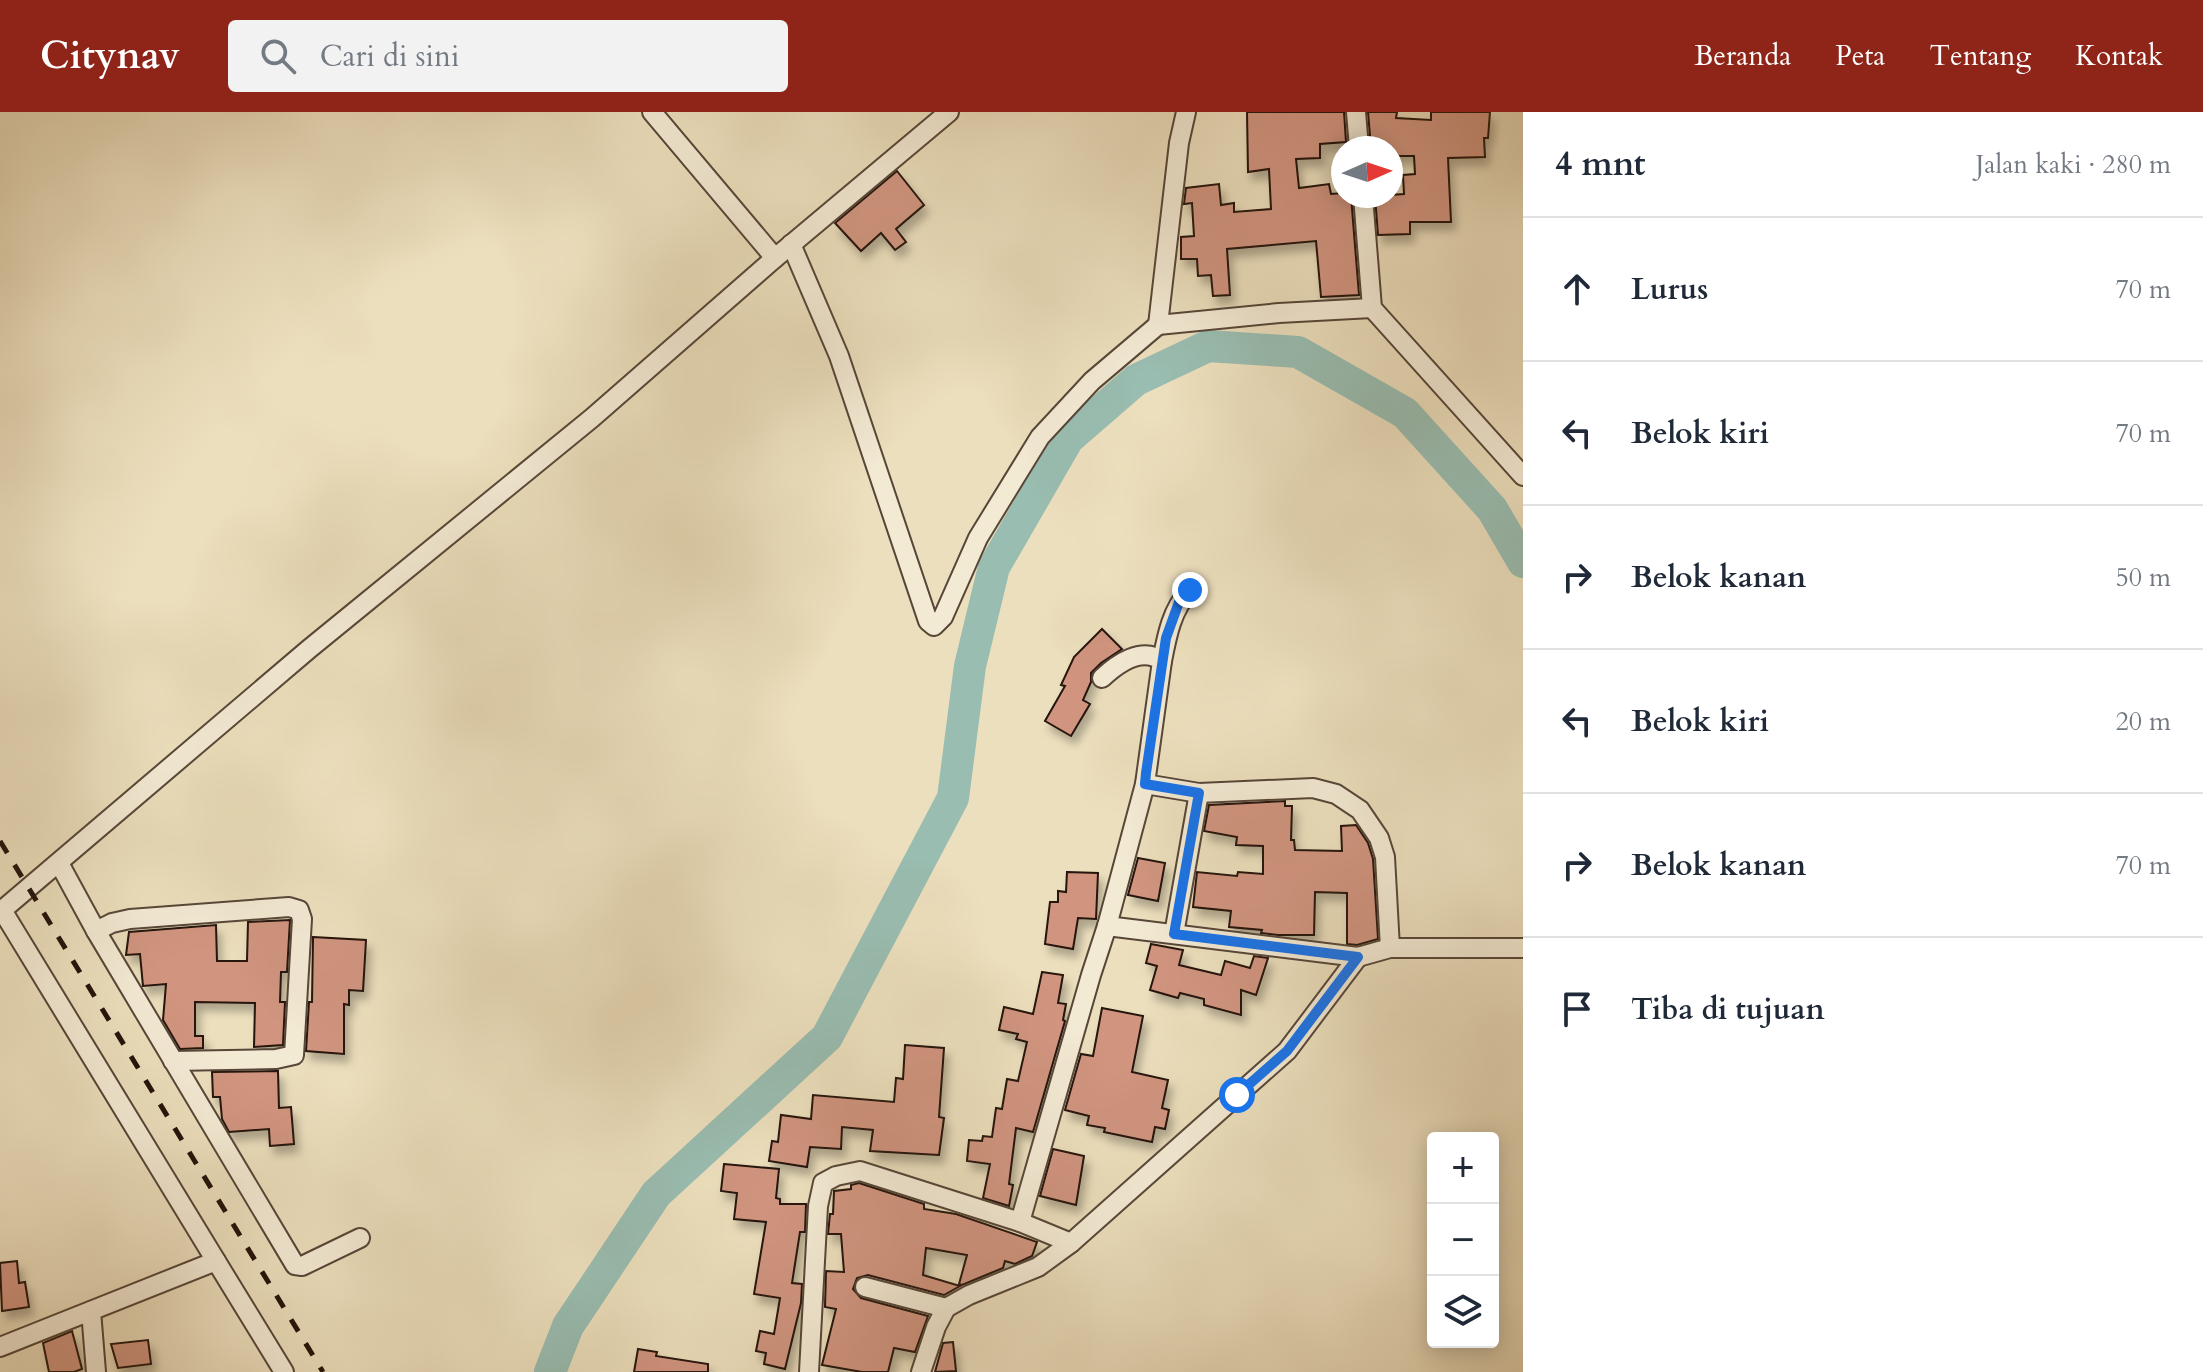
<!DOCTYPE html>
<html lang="id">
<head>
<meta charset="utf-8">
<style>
  :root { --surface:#fff; --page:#f2f2f3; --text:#1f2937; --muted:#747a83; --line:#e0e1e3; --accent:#8f2418 }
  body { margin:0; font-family:Cardo,serif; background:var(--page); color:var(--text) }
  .controls { position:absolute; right:24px; bottom:24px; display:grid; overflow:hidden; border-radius:8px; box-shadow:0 4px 20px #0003 }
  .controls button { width:72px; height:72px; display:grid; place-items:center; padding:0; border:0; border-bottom:2px solid var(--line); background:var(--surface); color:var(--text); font:40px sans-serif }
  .compass { position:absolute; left:1331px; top:24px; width:72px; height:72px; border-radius:50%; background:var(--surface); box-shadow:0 4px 20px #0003; rotate:87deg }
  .stop { position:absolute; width:24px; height:24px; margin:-18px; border:6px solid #1a73e8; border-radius:50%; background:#fff }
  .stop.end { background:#1a73e8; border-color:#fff; box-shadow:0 2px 8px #0008 }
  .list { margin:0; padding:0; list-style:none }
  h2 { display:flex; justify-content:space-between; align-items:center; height:104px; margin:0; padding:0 32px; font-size:34px }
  h2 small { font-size:26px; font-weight:400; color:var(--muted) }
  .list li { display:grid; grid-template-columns:52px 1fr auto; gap:24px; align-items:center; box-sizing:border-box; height:144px; padding:0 32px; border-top:2px solid var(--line) }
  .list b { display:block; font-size:30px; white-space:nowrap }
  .list em { font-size:26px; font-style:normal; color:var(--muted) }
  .icon { flex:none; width:44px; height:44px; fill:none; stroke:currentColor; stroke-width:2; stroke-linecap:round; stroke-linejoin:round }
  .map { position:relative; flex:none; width:1523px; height:1260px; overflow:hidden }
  header { display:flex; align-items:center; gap:48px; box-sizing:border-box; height:112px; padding:0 40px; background:var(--accent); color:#fff }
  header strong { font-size:38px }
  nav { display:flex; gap:44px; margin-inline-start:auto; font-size:28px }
  .search { width:560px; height:72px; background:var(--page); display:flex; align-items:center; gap:20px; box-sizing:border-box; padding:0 28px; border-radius:8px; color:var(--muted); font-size:30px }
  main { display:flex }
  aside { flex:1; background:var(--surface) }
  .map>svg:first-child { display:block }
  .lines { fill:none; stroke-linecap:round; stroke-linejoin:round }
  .river { stroke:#99bdb1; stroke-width:32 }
  .building { fill:#d0947f; stroke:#25130b; stroke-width:2; filter:url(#shadow) }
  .minor-casing { stroke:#574638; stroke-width:22 }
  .minor { stroke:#f3ead4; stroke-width:18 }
  .rail { stroke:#25130b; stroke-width:5; stroke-dasharray:14 14; stroke-linecap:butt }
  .route { stroke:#1a73e8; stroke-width:10 }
</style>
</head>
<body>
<header>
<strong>Citynav</strong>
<div class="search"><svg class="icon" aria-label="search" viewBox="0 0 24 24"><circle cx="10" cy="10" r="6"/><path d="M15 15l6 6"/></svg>Cari di sini</div>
<nav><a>Beranda</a><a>Peta</a><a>Tentang</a><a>Kontak</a></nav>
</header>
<main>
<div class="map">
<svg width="1523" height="1260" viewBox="0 0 1523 1260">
  <defs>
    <filter id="shadow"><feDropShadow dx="4.5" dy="8" stdDeviation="4" flood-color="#0004"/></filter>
  </defs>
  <rect width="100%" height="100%" fill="#ecdfbd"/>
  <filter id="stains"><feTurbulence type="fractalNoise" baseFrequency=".0025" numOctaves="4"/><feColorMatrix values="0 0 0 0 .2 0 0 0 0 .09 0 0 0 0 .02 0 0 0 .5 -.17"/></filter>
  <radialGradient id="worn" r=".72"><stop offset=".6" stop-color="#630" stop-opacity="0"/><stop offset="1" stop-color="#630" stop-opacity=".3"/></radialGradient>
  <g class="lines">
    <path class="river" d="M 550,1260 L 568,1214 L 656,1082 L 827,925 L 953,686 L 970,554 L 994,455 L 1068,327 L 1136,268 L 1208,234 L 1298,240 L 1405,301 L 1492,397 L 1523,450"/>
  </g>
  <g class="building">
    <path d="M 1247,0 L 1344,0 L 1346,30 L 1320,32 L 1320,46 L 1296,47 L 1299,76 L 1329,72 L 1331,82 L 1343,81 L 1343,84 L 1351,84 L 1359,183 L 1321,185 L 1316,129 L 1227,137 L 1230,183 L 1213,184 L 1211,163 L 1198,164 L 1197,147 L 1181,147 L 1181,125 L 1194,124 L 1192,91 L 1184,92 L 1186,76 L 1219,72 L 1221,93 L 1234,91 L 1234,100 L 1271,97 L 1269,57 L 1248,60 Z"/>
    <path d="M 1368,0 L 1397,0 L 1396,6 L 1431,8 L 1431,0 L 1490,0 L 1488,26 L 1484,26 L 1485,45 L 1448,46 L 1451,110 L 1410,110 L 1410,122 L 1378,123 L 1375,84 L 1404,82 L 1403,63 L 1415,62 L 1414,44 L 1391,44 L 1391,36 L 1371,36 Z"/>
    <path d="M 897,59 L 924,93 L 896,117 L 906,130 L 895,138 L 881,121 L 861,139 L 835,111 Z"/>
    <path d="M 1102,517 L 1122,537 L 1101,551 L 1091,561 L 1091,570 L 1083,588 L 1090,592 L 1071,624 L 1045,609 L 1065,574 L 1061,573 L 1074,545 Z"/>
    <path d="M 1285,689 L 1285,694 L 1292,694 L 1291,728 L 1294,728 L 1295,738 L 1342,739 L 1341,714 L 1356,713 L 1368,731 L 1373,747 L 1378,827 L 1357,833 L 1347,832 L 1347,781 L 1315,780 L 1314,823 L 1278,823 L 1261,821 L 1262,818 L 1229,815 L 1231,799 L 1193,795 L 1197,760 L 1237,764 L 1238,760 L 1263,762 L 1263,734 L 1236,733 L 1237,725 L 1204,719 L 1209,693 Z"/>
    <path d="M 1138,746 L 1165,751 L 1158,789 L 1128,783 Z"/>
    <path d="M 1067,760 L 1098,761 L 1096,807 L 1078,806 L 1073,837 L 1045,832 L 1050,790 L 1058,790 L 1058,779 L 1066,780 Z"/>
    <path d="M 290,808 L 287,860 L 281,860 L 280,890 L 285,890 L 283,933 L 254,935 L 255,891 L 195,890 L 195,924 L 203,924 L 203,936 L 180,937 L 163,908 L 166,872 L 143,874 L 140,842 L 126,843 L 129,820 L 216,813 L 217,849 L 247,849 L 248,810 Z"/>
    <path d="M 313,825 L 366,828 L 363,879 L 349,878 L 349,893 L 344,892 L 344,942 L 306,939 L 309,890 L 312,890 Z"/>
    <path d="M 1151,832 L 1183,838 L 1179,853 L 1221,863 L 1225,849 L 1250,856 L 1254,844 L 1268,846 L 1256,883 L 1241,878 L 1241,903 L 1204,893 L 1204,887 L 1180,881 L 1178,886 L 1150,878 L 1157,854 L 1146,851 Z"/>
    <path d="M 1042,860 L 1063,863 L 1058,891 L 1066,892 L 1063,908 L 1065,909 L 1033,1020 L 1016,1016 L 1009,1072 L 1013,1073 L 1009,1094 L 983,1086 L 990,1052 L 967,1049 L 969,1028 L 982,1029 L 983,1024 L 992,1025 L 996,996 L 1002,997 L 1007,967 L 1018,969 L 1027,930 L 1016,927 L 1018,922 L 999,918 L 1004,895 L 1033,902 Z"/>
    <path d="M 1102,896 L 1143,904 L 1132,960 L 1168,968 L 1162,996 L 1169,998 L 1165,1017 L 1155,1015 L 1152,1030 L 1104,1020 L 1105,1016 L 1087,1013 L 1089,1004 L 1065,998 L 1081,942 L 1093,944 Z"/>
    <path d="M 905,933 L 944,936 L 939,1005 L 944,1006 L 939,1043 L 870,1039 L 873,1018 L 842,1015 L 841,1037 L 810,1035 L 807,1055 L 769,1049 L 772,1029 L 778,1030 L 781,1003 L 811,1007 L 813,983 L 894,990 L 896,966 L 903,967 Z"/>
    <path d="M 278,959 L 279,996 L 291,995 L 294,1032 L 270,1034 L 269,1017 L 229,1020 L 222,1007 L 220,985 L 213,985 L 212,960 Z"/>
    <path d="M 1053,1037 L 1084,1044 L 1076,1093 L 1040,1084 Z"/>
    <path d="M 724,1052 L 779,1057 L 776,1086 L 780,1087 L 780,1092 L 806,1092 L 805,1120 L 800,1120 L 792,1171 L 802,1172 L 801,1191 L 785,1257 L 764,1252 L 766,1241 L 756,1239 L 760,1219 L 774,1222 L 780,1186 L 754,1182 L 766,1110 L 734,1107 L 737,1081 L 721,1079 Z"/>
    <path d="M 859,1071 L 924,1092 L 924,1097 L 956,1102 L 1037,1130 L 1032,1144 L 1015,1152 L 1005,1149 L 1003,1156 L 962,1173 L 959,1172 L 967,1143 L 926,1136 L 923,1163 L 960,1174 L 944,1183 L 868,1163 L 857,1166 L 853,1177 L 861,1186 L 928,1204 L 915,1240 L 894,1236 L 888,1260 L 862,1260 L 822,1253 L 836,1197 L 825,1195 L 826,1159 L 844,1160 L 841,1122 L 828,1122 L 830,1102 L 833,1102 L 834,1079 L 851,1077 L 851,1073 Z"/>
    <path d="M 17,1149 L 19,1171 L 25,1170 L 29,1195 L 2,1199 L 0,1151 Z"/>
    <path d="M 72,1219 L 82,1257 L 74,1260 L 49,1260 L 43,1231 Z"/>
    <path d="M 148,1228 L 151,1252 L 118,1256 L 111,1232 Z"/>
    <path d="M 953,1230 L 956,1259 L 935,1260 L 943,1231 Z"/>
    <path d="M 638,1237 L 657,1240 L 656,1244 L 708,1252 L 708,1260 L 634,1260 Z"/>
  </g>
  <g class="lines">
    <g class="minor-casing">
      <g id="minor">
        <path d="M 652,0 L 775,146"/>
        <path d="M 1186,0 L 1179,31 L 1158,213 L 1279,201 L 1372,196"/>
        <path d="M 1356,0 L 1359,36"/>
        <path d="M 1363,84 L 1372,196 L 1523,364"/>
        <path d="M 791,132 L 839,244 L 928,509 L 934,514 L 943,505 L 978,426 L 1040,325 L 1092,269 L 1158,213"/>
        <path d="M 1162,549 C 1167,523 1172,497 1190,478"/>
        <path d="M 1102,566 C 1117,552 1142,534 1162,549 L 1145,672 L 1199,681 L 1313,676 L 1336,682 L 1360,698 L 1379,726 L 1385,745 L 1390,836"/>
        <path d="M 59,751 L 96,819 L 295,1153 L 302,1154 L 360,1126"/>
        <path d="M 2,798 L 216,1149"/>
        <path d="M 0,800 L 309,537 L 592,306 L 775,146 L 949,0"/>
        <path d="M 1107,814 L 1145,672"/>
        <path d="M 96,819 L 112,811 L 130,807 L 289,795 L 299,798 L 302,807 L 294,943 L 276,947 L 173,949"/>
        <path d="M 1174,822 L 1199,681"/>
        <path d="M 1020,1110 L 1091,863 L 1107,814 L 1358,845 L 1390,836 L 1523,836"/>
        <path d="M 865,1175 L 946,1196"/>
        <path d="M 91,1199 L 96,1260"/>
        <path d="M 0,1235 L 216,1149 L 284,1260"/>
        <path d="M 809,1260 L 818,1094 L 823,1071 L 836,1064 L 860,1059 L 1020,1110 L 1071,1131"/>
        <path d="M 921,1260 L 936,1215 L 946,1196 L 969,1183 L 1038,1155 L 1071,1131 L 1287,939 L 1358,845"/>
      </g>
    </g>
    <use href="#minor" class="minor"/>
    <path class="rail" d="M 0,729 L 323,1260"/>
  </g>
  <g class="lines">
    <path class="route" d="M 1190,478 L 1179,490 L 1166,526 L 1146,661 L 1145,672 L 1199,681 L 1174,822 L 1358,845 L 1287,939 L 1237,983"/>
  </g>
  <rect width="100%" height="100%" filter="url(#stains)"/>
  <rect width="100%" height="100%" fill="url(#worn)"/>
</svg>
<div class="controls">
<button>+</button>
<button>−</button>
<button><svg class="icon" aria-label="layers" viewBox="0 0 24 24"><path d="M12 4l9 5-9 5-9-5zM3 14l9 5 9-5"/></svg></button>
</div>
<svg class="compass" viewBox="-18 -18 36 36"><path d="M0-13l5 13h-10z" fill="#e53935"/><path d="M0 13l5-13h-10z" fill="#747a83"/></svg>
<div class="stop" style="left:1237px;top:983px"></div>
<div class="stop end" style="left:1190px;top:478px"></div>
</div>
<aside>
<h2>4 mnt<small>Jalan kaki · 280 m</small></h2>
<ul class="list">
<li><svg class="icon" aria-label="ahead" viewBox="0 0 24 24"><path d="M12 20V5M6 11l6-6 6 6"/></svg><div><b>Lurus</b></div><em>70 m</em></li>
<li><svg class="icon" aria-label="left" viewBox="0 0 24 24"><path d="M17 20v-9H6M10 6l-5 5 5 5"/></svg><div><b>Belok kiri</b></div><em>70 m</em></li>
<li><svg class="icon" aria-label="right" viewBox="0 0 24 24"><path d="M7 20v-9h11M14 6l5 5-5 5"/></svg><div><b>Belok kanan</b></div><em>50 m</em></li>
<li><svg class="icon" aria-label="left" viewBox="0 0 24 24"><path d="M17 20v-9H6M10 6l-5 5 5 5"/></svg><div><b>Belok kiri</b></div><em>20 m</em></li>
<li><svg class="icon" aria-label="right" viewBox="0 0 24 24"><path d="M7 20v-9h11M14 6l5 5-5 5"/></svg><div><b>Belok kanan</b></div><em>70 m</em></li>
<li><svg class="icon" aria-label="arrive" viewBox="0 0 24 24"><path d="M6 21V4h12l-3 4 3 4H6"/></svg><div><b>Tiba di tujuan</b></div></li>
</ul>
</aside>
</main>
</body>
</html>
